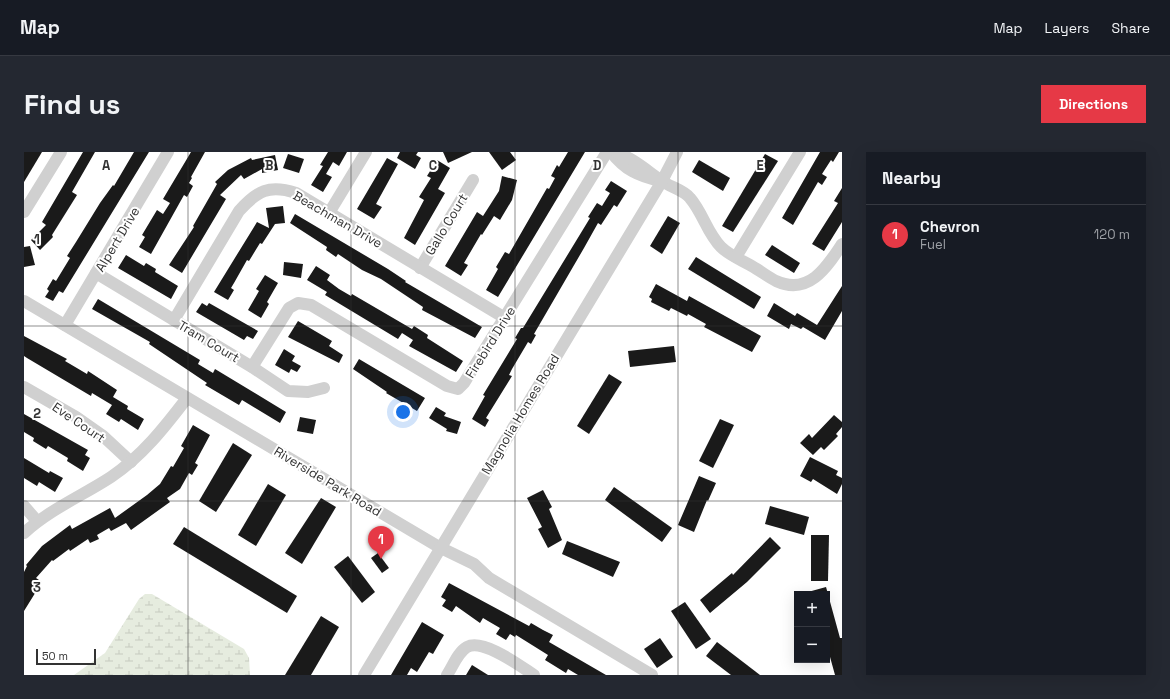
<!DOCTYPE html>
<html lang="en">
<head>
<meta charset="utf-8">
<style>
  :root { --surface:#171b24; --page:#242831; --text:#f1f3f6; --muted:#9ea1a6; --line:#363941; --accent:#e63946 }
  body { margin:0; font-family:"Space Grotesk",sans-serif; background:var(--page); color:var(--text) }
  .controls { position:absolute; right:12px; bottom:12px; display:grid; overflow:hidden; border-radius:0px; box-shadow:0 4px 16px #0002 }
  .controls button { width:36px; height:36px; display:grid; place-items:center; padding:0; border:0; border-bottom:1px solid var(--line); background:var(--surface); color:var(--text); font:20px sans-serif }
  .scale { position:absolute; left:12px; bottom:10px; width:60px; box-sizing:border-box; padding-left:4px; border:2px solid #333; border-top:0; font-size:11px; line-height:14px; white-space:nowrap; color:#333; -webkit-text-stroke:3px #fff; paint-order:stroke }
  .you { position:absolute; left:379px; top:260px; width:14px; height:14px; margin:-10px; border:3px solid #fff; border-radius:50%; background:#1a73e8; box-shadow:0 0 0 6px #1a73e833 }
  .badge { display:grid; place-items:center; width:26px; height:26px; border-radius:50%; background:var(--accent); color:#fff; font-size:13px; font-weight:700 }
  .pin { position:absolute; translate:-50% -33px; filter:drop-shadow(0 1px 2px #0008) }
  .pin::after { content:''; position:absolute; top:21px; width:14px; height:12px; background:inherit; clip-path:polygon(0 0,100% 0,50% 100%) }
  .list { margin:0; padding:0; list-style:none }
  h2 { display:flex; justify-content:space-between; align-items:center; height:52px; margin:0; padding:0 16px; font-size:17px }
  h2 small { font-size:13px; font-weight:400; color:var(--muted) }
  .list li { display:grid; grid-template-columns:26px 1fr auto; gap:12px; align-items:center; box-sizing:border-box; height:60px; padding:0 16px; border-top:1px solid var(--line) }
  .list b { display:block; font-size:15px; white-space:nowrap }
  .list p { margin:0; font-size:13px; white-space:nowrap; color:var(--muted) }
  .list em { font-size:13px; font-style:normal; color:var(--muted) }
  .map { position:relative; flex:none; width:818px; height:523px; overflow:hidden; border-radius:0px }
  header { display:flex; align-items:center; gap:24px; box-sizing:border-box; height:56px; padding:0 20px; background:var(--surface); border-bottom:1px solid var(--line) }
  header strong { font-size:19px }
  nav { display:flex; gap:22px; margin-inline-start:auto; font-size:14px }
  .intro { display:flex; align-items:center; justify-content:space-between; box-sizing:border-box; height:96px; padding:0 24px }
  h1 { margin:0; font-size:28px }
  .button { padding:10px 18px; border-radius:0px; background:var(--accent); color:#fff; font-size:14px; font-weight:700 }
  main { display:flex; gap:24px; padding:0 24px }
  aside { flex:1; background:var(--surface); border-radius:0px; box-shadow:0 4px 16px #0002 }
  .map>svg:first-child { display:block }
  .wetland { fill:url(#wetland-marsh) }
  .building { fill:#1a1a1a }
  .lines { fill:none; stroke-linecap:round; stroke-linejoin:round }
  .minor { stroke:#d0d0d0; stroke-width:12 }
  .grid { fill:none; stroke:#333; stroke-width:1; stroke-opacity:0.55 }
  .labels { text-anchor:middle; stroke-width:4; stroke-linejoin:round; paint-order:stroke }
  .street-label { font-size:13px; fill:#333; stroke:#fff }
  .grid-label { font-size:13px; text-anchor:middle; font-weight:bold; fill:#333; stroke:#fff; stroke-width:4; stroke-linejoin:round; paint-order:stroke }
</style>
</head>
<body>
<header>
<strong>Map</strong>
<nav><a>Map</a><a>Layers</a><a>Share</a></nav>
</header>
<div class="intro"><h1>Find us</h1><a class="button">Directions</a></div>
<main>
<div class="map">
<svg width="818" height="523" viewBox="0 0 818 523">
  <defs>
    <pattern id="wetland-marsh" width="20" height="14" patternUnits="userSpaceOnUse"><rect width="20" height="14" fill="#e6ecdf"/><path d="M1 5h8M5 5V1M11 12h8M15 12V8" fill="none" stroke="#c6cbc0"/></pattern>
  </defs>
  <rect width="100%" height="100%" fill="#fff"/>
  <path class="wetland" d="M 121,442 L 128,442 L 220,497 L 225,506 L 226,523 L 50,523 L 81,501 L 115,447 Z"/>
  <g class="building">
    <path d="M 0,0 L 18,0 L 0,30 Z"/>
    <path d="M 59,0 L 71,0 L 48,40 L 53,43 L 28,83 L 29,85 L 16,98 L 7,88 L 22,73 L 18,70 Z"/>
    <path d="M 110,0 L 125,0 L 39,141 L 35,139 L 29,149 L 21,145 L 25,139 L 23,137 L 29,127 L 32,129 L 46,106 L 43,104 L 52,90 L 76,51 L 89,33 L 90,34 Z"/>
    <path d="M 167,0 L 181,0 L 167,25 L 168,26 L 165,31 L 169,34 L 163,45 L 160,43 L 127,102 L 115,95 L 121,85 L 118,83 L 133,58 L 139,62 L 146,51 L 139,47 Z"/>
    <path d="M 304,0 L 323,0 L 315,14 L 309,10 L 302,22 L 308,25 L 299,40 L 287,33 L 299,14 L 296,13 Z"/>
    <path d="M 376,0 L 394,0 L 392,3 L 397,6 L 391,17 L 373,6 Z"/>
    <path d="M 419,0 L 448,0 L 424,11 Z"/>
    <path d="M 465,0 L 486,0 L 492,8 L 478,18 Z"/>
    <path d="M 544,0 L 561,0 L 474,145 L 462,138 L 474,117 L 472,115 L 481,100 L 485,102 L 523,36 L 525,37 L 531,26 L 527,24 L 533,13 L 535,15 Z"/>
    <path d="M 796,0 L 815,0 L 809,10 L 807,8 L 798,22 L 803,25 L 798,33 L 794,30 L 769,73 L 758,66 Z"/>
    <path d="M 264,2 L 280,7 L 275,21 L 259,16 Z"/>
    <path d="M 741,2 L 754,9 L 709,80 L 698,74 Z"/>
    <path d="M 251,3 L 254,18 L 238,21 L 238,17 L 220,27 L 217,23 L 196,43 L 202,47 L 158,121 L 145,113 L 170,75 L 169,74 L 193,32 L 191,30 L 204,18 L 227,6 L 228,8 Z"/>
    <path d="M 363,6 L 374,12 L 352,52 L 358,55 L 350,67 L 333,57 Z"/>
    <path d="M 413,8 L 426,16 L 414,37 L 421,41 L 391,93 L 380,86 L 400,48 L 395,45 L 407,26 L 403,24 Z"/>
    <path d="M 675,8 L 706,26 L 699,39 L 668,20 Z"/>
    <path d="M 478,24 L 493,28 L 488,48 L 476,68 L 470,64 L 458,83 L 457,82 L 440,111 L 444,113 L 437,124 L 421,114 L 453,60 L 459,64 L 475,39 Z"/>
    <path d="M 587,29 L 603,39 L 593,55 L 590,53 L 577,73 L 574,71 L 560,96 L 510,182 L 512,183 L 507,192 L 504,190 L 488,217 L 485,223 L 488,224 L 462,266 L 465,268 L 461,275 L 448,267 L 461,244 L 459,243 L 493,187 L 491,186 L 497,176 L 499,176 L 566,66 L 564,65 L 573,51 L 578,54 L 586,41 L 581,38 Z"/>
    <path d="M 818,36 L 818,70 L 800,99 L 788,92 L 814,51 L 810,49 Z"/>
    <path d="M 259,54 L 261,71 L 251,72 L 238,92 L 236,91 L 225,109 L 223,108 L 210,131 L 207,136 L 210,138 L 204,148 L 190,140 L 233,70 L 245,76 L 242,56 Z"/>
    <path d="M 271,62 L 364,117 L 382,129 L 381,130 L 458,175 L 451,186 L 398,158 L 399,155 L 357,127 L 338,118 L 314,102 L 312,105 L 302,98 L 303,95 L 266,71 Z"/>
    <path d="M 644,64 L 656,71 L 638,102 L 626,94 Z"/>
    <path d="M 748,93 L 776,111 L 770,121 L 741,103 Z"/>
    <path d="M 6,94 L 11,113 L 0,115 L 0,95 Z"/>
    <path d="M 102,103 L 120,114 L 122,111 L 132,117 L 131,120 L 154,134 L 147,147 L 94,116 Z"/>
    <path d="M 672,105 L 737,145 L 730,157 L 664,117 Z"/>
    <path d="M 260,110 L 279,112 L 277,126 L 259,123 Z"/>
    <path d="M 292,114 L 306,123 L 303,128 L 315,137 L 327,144 L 328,142 L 388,177 L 390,174 L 404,183 L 403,186 L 439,209 L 432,220 L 385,194 L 389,188 L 378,181 L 374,187 L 301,143 L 303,140 L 283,128 Z"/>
    <path d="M 241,123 L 254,131 L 243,150 L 245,152 L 237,166 L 224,158 L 235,139 L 232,137 Z"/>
    <path d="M 632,132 L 663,149 L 665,144 L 737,184 L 728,200 L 680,175 L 682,172 L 664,162 L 663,164 L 647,156 L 645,159 L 627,150 L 628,147 L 625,145 Z"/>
    <path d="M 818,134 L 818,159 L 801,188 L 779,175 L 777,177 L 767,172 L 765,177 L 743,164 L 750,151 L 771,164 L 773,161 L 793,173 Z"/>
    <path d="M 74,147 L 176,208 L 174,212 L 189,221 L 191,217 L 262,260 L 256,271 L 218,248 L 215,253 L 181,233 L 183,231 L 125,192 L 126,190 L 68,157 Z"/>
    <path d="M 178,151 L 183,154 L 185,151 L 234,179 L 229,187 L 223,184 L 220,188 L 172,160 Z"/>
    <path d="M 274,169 L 308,189 L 305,194 L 319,203 L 315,211 L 264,185 Z"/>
    <path d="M 0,184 L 43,207 L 41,209 L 63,222 L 64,219 L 93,238 L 89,245 L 104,254 L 103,257 L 120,267 L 114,278 L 97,267 L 95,270 L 82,262 L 88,253 L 68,241 L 67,244 L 3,206 L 0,204 Z"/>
    <path d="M 650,194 L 652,210 L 606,215 L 604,199 Z"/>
    <path d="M 260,197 L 271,204 L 268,209 L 277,214 L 273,220 L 267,217 L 265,221 L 251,213 Z"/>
    <path d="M 335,207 L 401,246 L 393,259 L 362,241 L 363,240 L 329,217 Z"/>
    <path d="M 585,222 L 598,230 L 565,282 L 553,274 Z"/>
    <path d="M 412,255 L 422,261 L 420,264 L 437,270 L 433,282 L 422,279 L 423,277 L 405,266 Z"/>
    <path d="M 0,262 L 64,298 L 61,303 L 66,306 L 59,319 L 43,309 L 44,306 L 24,294 L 22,297 L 9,289 L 10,286 L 0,280 Z"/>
    <path d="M 810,263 L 818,270 L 818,275 L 812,282 L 814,284 L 800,298 L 797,295 L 789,303 L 776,291 L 785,282 L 788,286 Z"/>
    <path d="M 276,265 L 292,268 L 289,282 L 273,279 Z"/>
    <path d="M 696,267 L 710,273 L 689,316 L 675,309 Z"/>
    <path d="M 169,273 L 186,283 L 171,311 L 174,313 L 168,323 L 165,321 L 156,337 L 143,346 L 146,350 L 107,378 L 102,371 L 87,379 L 85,376 L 73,383 L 75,387 L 66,391 L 64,387 L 46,399 L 45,397 L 29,409 L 28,408 L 12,426 L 18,430 L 0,459 L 0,420 L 3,414 L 2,413 L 18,394 L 46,373 L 48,377 L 86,356 L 91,366 L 123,343 L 136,332 L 147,314 L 149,315 L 160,296 L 157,294 Z"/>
    <path d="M 209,291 L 228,303 L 192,360 L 175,349 Z"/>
    <path d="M 786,305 L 814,319 L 812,323 L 818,326 L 818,332 L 813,342 L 789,327 L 787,330 L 776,324 Z"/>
    <path d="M 0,306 L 25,321 L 26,319 L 39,326 L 31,340 L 15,330 L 13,334 L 0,326 Z"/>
    <path d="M 675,324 L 692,331 L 684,349 L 683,348 L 670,380 L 654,373 Z"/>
    <path d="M 244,332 L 262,343 L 232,394 L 214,383 Z"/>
    <path d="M 590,335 L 648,376 L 638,390 L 581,348 Z"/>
    <path d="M 519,338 L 528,355 L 525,357 L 538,388 L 524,396 L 514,377 L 518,375 L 503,346 Z"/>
    <path d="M 297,346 L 312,355 L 278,412 L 261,401 Z"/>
    <path d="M 746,354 L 785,365 L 780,383 L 741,372 Z"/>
    <path d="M 160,375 L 273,444 L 263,461 L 149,392 Z"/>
    <path d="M 787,383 L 805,383 L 804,429 L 787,429 Z"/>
    <path d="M 746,385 L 757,396 L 723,430 L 686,461 L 676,448 L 708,421 L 709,423 Z"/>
    <path d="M 543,389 L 596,410 L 589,425 L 538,402 Z"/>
    <path d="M 354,401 L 365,416 L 358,421 L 347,406 Z"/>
    <path d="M 324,404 L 351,440 L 338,451 L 310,415 Z"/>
    <path d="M 425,431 L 505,474 L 507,471 L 519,478 L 529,483 L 525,490 L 582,523 L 554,523 L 544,517 L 542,521 L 521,508 L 524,503 L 492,483 L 491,485 L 486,482 L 482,488 L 472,482 L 476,476 L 464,469 L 459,466 L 456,471 L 432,454 L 428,460 L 418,454 L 422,448 L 417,445 Z"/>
    <path d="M 802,435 L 804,442 L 784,442 L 784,440 Z"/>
    <path d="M 803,446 L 805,446 L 816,486 L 818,486 L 818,523 L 811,523 L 803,494 Z"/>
    <path d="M 661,450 L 687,487 L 672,497 L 647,459 Z"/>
    <path d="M 297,464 L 315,475 L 287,523 L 261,523 Z"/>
    <path d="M 398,470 L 420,483 L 413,495 L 409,502 L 405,500 L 393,520 L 387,516 L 383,523 L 367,523 Z"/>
    <path d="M 636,486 L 649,505 L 633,516 L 620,497 Z"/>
    <path d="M 693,490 L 736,523 L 707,523 L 682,504 Z"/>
    <path d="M 448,513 L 464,523 L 442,523 Z"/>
  </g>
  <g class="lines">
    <g class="minor">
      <path d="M 587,0 C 601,18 614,24 636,29"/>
      <path d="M 591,0 C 609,6 622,18 638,29 C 646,35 660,38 666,46 C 679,61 683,81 697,95 C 706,104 720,109 731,116 C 738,120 744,125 752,129 C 785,144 803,115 818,92"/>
      <path d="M 0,60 L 37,0"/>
      <path d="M 305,61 L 342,0"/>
      <path d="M 712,105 L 776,0"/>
      <path d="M 396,116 L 449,28"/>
      <path d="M 72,121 L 228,215 L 264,239 L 284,240 L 300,236"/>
      <path d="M 0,149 L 415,395 L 450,412 L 465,426 L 628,523"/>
      <path d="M 150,168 L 215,59 C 233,39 245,32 272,41 L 481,166"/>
      <path d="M 41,173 L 144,0"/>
      <path d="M 228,215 L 265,156 L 274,151 L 287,153 L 423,234 L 434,237 L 440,231 L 583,0"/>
      <path d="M 0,235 L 52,265 L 79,284 L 107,310"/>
      <path d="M 0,354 L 13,369"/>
      <path d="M 0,381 C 26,357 58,344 87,325 C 118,304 140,276 163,246"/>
      <path d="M 340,523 L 638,29 L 653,0"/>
      <path d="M 423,523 C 429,514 434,500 443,495 C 459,486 496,514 510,523"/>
    </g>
  </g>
  <path class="grid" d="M 164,0 L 164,523M 327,0 L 327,523M 491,0 L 491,523M 654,0 L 654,523M 0,174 L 818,174M 0,349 L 818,349"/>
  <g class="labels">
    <g class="street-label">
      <text transform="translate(314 67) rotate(30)" y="5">Beachman Drive</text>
      <text transform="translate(422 72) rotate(-59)" y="5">Gallo Court</text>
      <text transform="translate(93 87) rotate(-59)" y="5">Alpert Drive</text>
      <text transform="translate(185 189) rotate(31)" y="5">Tram Court</text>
      <text transform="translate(466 190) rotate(-58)" y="5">Firebird Drive</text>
      <text transform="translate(496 262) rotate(-59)" y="5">Magnolia Homes Road</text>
      <text transform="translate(55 270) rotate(34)" y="5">Eve Court</text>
      <text transform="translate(304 329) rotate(31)" y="5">Riverside Park Road</text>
    </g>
  </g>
  <g class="grid-label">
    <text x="82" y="18">A</text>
    <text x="245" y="18">B</text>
    <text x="409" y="18">C</text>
    <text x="573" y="18">D</text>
    <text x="736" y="18">E</text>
    <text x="13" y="92">1</text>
    <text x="13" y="266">2</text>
    <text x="13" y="440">3</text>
  </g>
</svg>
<div class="controls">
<button>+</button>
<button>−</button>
</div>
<div class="scale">50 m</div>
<div class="you"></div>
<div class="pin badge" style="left:357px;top:407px">1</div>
</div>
<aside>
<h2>Nearby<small></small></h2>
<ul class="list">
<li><span class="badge">1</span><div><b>Chevron</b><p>Fuel</p></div><em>120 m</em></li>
</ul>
</aside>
</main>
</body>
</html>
